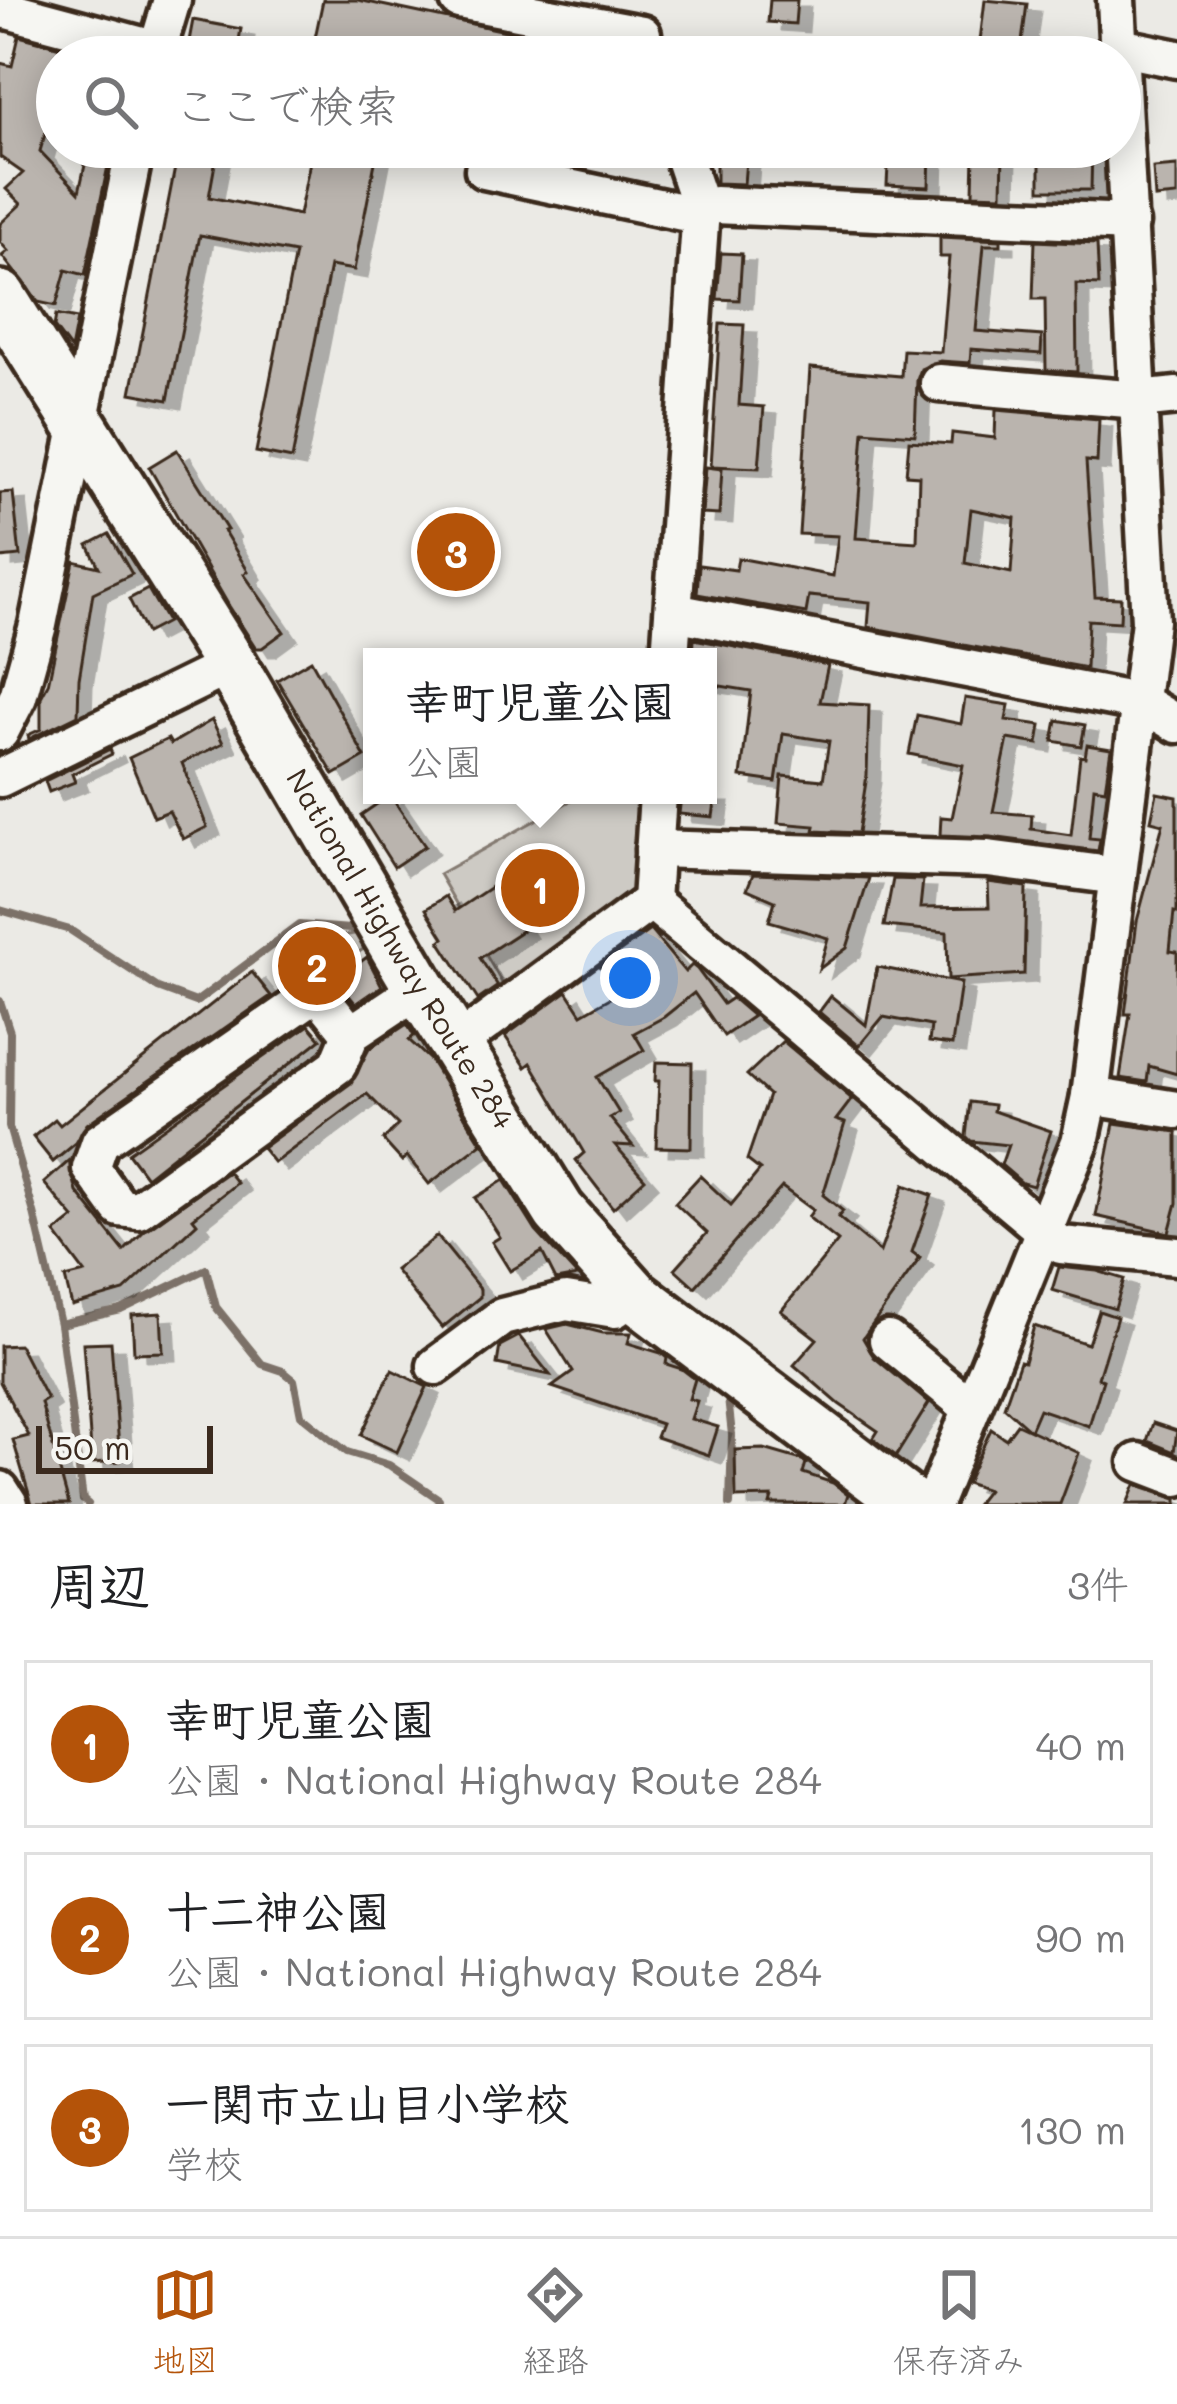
<!DOCTYPE html>
<html lang="ja">
<head>
<meta charset="utf-8">
<style>
  :root { --surface:#fff; --page:#f2f2f2; --text:#202124; --muted:#757577; --line:#e0e0e0; --accent:#b45309 }
  body { margin:0; font-family:Mali,"Klee One",sans-serif; background:var(--page); color:var(--text) }
  .scale { position:absolute; left:36px; bottom:30px; width:177px; box-sizing:border-box; padding-left:12px; border:6px solid #3b2a1e; border-top:0; font-size:33px; line-height:42px; white-space:nowrap; color:#3b2a1e; -webkit-text-stroke:9px #f6f6f2; paint-order:stroke }
  .you { position:absolute; left:630px; top:978px; width:42px; height:42px; margin:-30px; border:9px solid #fff; border-radius:50%; background:#1a73e8; box-shadow:0 0 0 18px #1a73e833 }
  .badge { display:grid; place-items:center; width:78px; height:78px; border-radius:50%; background:var(--accent); color:#fff; font-size:39px; font-weight:700 }
  .pin { position:absolute; translate:-50% -50%; border:6px solid #fff; box-shadow:0 3px 12px #0006 }
  .popup { position:absolute; left:363px; top:648px; width:354px; height:156px; box-sizing:border-box; display:grid; place-content:center; border-radius:0px; background:var(--surface); filter:drop-shadow(0 3px 9px #0005); font-size:39px; white-space:nowrap; color:var(--muted) }
  .popup b { font-size:45px; color:var(--text) }
  .popup::after { content:''; position:absolute; left:50%; top:100%; margin-left:-24px; border:24px solid transparent; border-top-color:var(--surface) }
  .list { margin:0; padding:0; list-style:none }
  h2 { display:flex; justify-content:space-between; align-items:center; height:156px; margin:0; padding:0 48px; font-size:51px }
  h2 small { font-size:39px; font-weight:400; color:var(--muted) }
  .list li { display:grid; grid-template-columns:78px 1fr auto; gap:36px; align-items:center; box-sizing:border-box; height:168px; margin:0 24px 24px; padding:0 24px; border:3px solid var(--line); border-radius:0px }
  .list b { display:block; font-size:45px; white-space:nowrap }
  .list p { margin:0; font-size:39px; white-space:nowrap; color:var(--muted) }
  .list em { font-size:39px; font-style:normal; color:var(--muted) }
  .icon { flex:none; width:66px; height:66px; fill:none; stroke:currentColor; stroke-width:2; stroke-linecap:round; stroke-linejoin:round }
  .map { position:relative; flex:none; width:1177px; height:1504px; overflow:hidden }
  .search { position:absolute; background:var(--surface); box-shadow:0 6px 30px #0003; left:36px; right:36px; top:36px; height:132px; display:flex; align-items:center; gap:30px; box-sizing:border-box; padding:0 42px; border-radius:66px; color:var(--muted); font-size:45px }
  .sheet { height:732px; background:var(--surface) }
  nav { display:flex; justify-content:space-around; align-items:center; box-sizing:border-box; height:168px; border-top:3px solid var(--line); background:var(--surface); font-size:33px; color:var(--muted) }
  nav a { display:grid; justify-items:center; gap:6px }
  nav .on { color:var(--accent) }
  .map>svg:first-child { display:block }
  .green { fill:#cdcac4; stroke:#847a71; stroke-width:3 }
  .lines { fill:none; stroke-linecap:round; stroke-linejoin:round }
  .stream { stroke:#7c7167; stroke-width:8 }
  .building { fill:#bab4ae; stroke:#3b2a1e; stroke-width:3; fill-rule:evenodd; filter:url(#shadow) }
  .minor-casing { stroke:#3b2a1e; stroke-width:45 }
  .highway-casing { stroke:#3b2a1e; stroke-width:60 }
  .minor { stroke:#f6f6f2; stroke-width:36 }
  .highway { stroke:#f6f6f2; stroke-width:51 }
  .labels { text-anchor:middle; stroke-width:12; stroke-linejoin:round; paint-order:stroke }
  .street-label { font-size:30px; fill:#3b2a1e; stroke:#f6f6f2 }
</style>
</head>
<body>
<div class="map">
<svg width="1177" height="1504" viewBox="0 0 1177 1504">
  <defs>
    <filter id="shadow"><feDropShadow dx="13" dy="8" stdDeviation="0" flood-color="#0004"/></filter>
  </defs>
  <rect width="100%" height="100%" fill="#ebeae5"/>
  <filter id="ink" filterUnits="userSpaceOnUse"><feTurbulence type="fractalNoise" baseFrequency=".00833" numOctaves="2"/><feDisplacementMap in="SourceGraphic" scale="24" xChannelSelector="R" yChannelSelector="G"/><feConvolveMatrix kernelMatrix="1 2 1 2 8 2 1 2 1" color-interpolation-filters="sRGB"/></filter>
  <g filter="url(#ink)">
    <g class="green">
      <path d="M 581,795 L 645,795 L 632,902 L 509,995 L 439,874 Z"/>
      <path d="M 297,933 L 324,939 L 360,933 L 368,946 L 309,985 L 281,944 Z"/>
    </g>
    <g class="lines">
      <g class="stream">
        <path d="M 0,910 L 70,930 L 158,988 L 196,1002 L 299,925 L 363,930"/>
        <path d="M 0,1001 L 10,1032 L 9,1127 L 34,1213 L 60,1324 L 83,1500 L 88,1504"/>
        <path d="M 60,1324 L 121,1310 L 206,1269 L 216,1307 L 262,1364 L 283,1371 L 294,1380 L 301,1415 L 347,1452 L 389,1465 L 439,1499 L 438,1504"/>
        <path d="M 728,1398 L 732,1435 L 730,1504"/>
      </g>
    </g>
    <g class="building">
      <path d="M 323,0 L 358,0 L 520,34 L 515,57 L 489,53 L 488,57 L 311,57 Z"/>
      <path d="M 770,0 L 797,0 L 795,24 L 768,22 Z"/>
      <path d="M 985,0 L 1027,4 L 1020,57 L 978,57 Z"/>
      <path d="M 193,20 L 241,29 L 236,57 L 186,57 Z"/>
      <path d="M 19,36 L 83,53 L 82,57 L 57,57 L 57,94 L 40,151 L 79,192 L 89,147 L 112,147 L 85,275 L 66,270 L 56,306 L 38,302 L 2,256 L 8,251 L 0,242 L 0,224 L 21,204 L 6,189 L 23,173 L 0,157 L 0,63 L 12,66 Z"/>
      <path d="M 179,147 L 218,147 L 209,197 L 299,215 L 313,147 L 378,147 L 354,270 L 330,266 L 292,459 L 256,452 L 295,253 L 200,235 L 168,400 L 131,393 Z"/>
      <path d="M 716,147 L 747,147 L 744,184 L 716,183 Z"/>
      <path d="M 889,147 L 930,147 L 929,187 L 887,185 Z"/>
      <path d="M 1060,147 L 1092,147 L 1091,190 L 1040,190 L 1040,162 L 1060,162 Z"/>
      <path d="M 974,152 L 1003,152 L 1002,195 L 973,194 Z"/>
      <path d="M 1177,166 L 1177,196 L 1155,198 L 1153,168 Z"/>
      <path d="M 940,237 L 1001,240 L 1001,245 L 984,245 L 976,331 L 1042,336 L 1041,354 L 971,349 L 970,363 L 940,361 L 921,369 L 917,380 L 915,435 L 864,431 L 856,538 L 917,542 L 919,476 L 906,475 L 909,441 L 951,444 L 952,433 L 995,438 L 996,410 L 1099,419 L 1097,462 L 1086,461 L 1095,597 L 1121,598 L 1120,622 L 1088,620 L 1086,668 L 868,627 L 870,602 L 809,596 L 806,613 L 697,594 L 699,565 L 736,570 L 738,558 L 833,576 L 838,536 L 799,534 L 810,368 L 901,376 L 903,350 L 941,352 L 949,257 L 940,257 ZM 971,509 L 1015,518 L 1011,573 L 965,563 Z"/>
      <path d="M 1035,241 L 1097,244 L 1099,285 L 1076,284 L 1077,372 L 1046,370 L 1045,299 L 1033,299 Z"/>
      <path d="M 721,253 L 742,254 L 739,300 L 717,299 Z"/>
      <path d="M 56,315 L 77,319 L 71,350 L 54,327 Z"/>
      <path d="M 720,324 L 744,325 L 739,405 L 764,407 L 759,468 L 711,466 Z"/>
      <path d="M 177,450 L 227,530 L 224,531 L 248,571 L 244,574 L 284,632 L 262,648 L 256,648 L 229,606 L 149,467 Z"/>
      <path d="M 706,467 L 722,469 L 719,515 L 702,514 Z"/>
      <path d="M 13,492 L 20,556 L 0,558 L 0,493 Z"/>
      <path d="M 109,534 L 132,574 L 93,593 L 79,679 L 78,715 L 29,739 L 28,735 L 41,729 L 41,697 L 48,684 L 74,561 L 99,567 L 88,545 Z"/>
      <path d="M 148,589 L 167,622 L 146,633 L 129,599 Z"/>
      <path d="M 694,639 L 828,665 L 820,702 L 869,705 L 867,775 L 858,833 L 814,831 L 815,826 L 778,823 L 782,776 L 823,780 L 829,741 L 783,734 L 776,782 L 741,777 L 751,691 L 708,684 L 708,657 L 693,657 Z"/>
      <path d="M 311,660 L 365,757 L 334,775 L 277,680 Z"/>
      <path d="M 965,698 L 1009,705 L 1006,720 L 1041,725 L 1038,744 L 1008,739 L 993,812 L 1032,815 L 1031,829 L 1071,835 L 1080,756 L 1085,757 L 1087,745 L 1111,749 L 1105,789 L 1094,787 L 1089,838 L 1100,839 L 1098,851 L 991,837 L 940,835 L 941,817 L 952,818 L 963,765 L 909,754 L 917,715 L 961,724 Z"/>
      <path d="M 212,720 L 223,743 L 182,763 L 207,827 L 183,839 L 169,811 L 154,817 L 129,758 L 168,739 L 171,744 Z"/>
      <path d="M 1057,720 L 1085,725 L 1081,746 L 1053,741 Z"/>
      <path d="M 110,749 L 112,754 L 72,774 L 75,782 L 49,792 L 45,781 Z"/>
      <path d="M 1157,793 L 1177,797 L 1177,913 L 1174,912 L 1170,951 L 1177,952 L 1177,1074 L 1149,1066 L 1147,1082 L 1120,1078 L 1130,1014 L 1125,1014 L 1137,921 L 1163,824 L 1151,821 Z"/>
      <path d="M 390,795 L 425,846 L 394,867 L 361,815 Z"/>
      <path d="M 681,795 L 716,795 L 713,817 L 679,814 Z"/>
      <path d="M 753,874 L 869,878 L 847,948 L 819,969 L 828,938 L 769,921 L 775,901 L 747,889 Z"/>
      <path d="M 893,879 L 923,880 L 920,908 L 989,907 L 988,882 L 1026,887 L 1024,974 L 948,979 L 947,932 L 884,926 Z"/>
      <path d="M 494,885 L 523,930 L 480,958 L 498,986 L 478,1000 L 440,941 L 444,938 L 426,909 L 446,896 L 455,911 Z"/>
      <path d="M 650,930 L 685,972 L 692,965 L 697,969 L 723,1004 L 732,998 L 753,1016 L 724,1036 L 694,993 L 664,1017 L 634,1033 L 644,1050 L 597,1077 L 619,1113 L 610,1118 L 633,1146 L 615,1145 L 645,1179 L 613,1208 L 576,1160 L 584,1153 L 531,1063 L 526,1067 L 505,1036 L 567,991 L 582,1014 L 617,994 L 600,966 Z"/>
      <path d="M 367,957 L 382,986 L 356,1004 L 336,980 Z"/>
      <path d="M 877,967 L 961,983 L 952,1045 L 929,1042 L 931,1026 L 883,1017 L 859,1046 L 819,1012 L 831,996 L 866,1025 Z"/>
      <path d="M 252,972 L 271,996 L 87,1124 L 76,1143 L 53,1162 L 33,1137 L 55,1119 L 60,1125 Z"/>
      <path d="M 407,1024 L 414,1036 L 409,1040 L 430,1060 L 482,1144 L 429,1184 L 407,1156 L 402,1161 L 383,1140 L 398,1125 L 367,1094 L 274,1163 L 262,1148 L 351,1083 L 369,1049 Z"/>
      <path d="M 309,1025 L 321,1039 L 146,1177 L 128,1153 Z"/>
      <path d="M 783,1041 L 852,1099 L 836,1120 L 845,1123 L 823,1195 L 843,1211 L 838,1217 L 880,1252 L 904,1185 L 932,1195 L 912,1252 L 920,1258 L 863,1338 L 874,1357 L 929,1403 L 896,1456 L 873,1439 L 878,1431 L 839,1404 L 794,1365 L 817,1339 L 781,1311 L 838,1241 L 808,1217 L 813,1210 L 782,1187 L 695,1287 L 675,1269 L 707,1233 L 675,1203 L 700,1176 L 731,1205 L 760,1170 L 747,1160 L 769,1095 L 747,1075 Z"/>
      <path d="M 656,1062 L 692,1063 L 691,1148 L 656,1147 L 659,1081 L 655,1081 Z"/>
      <path d="M 970,1102 L 994,1105 L 993,1111 L 1051,1131 L 1033,1186 L 1022,1183 L 1001,1165 L 1008,1145 L 971,1141 L 966,1136 Z"/>
      <path d="M 1114,1123 L 1177,1132 L 1177,1203 L 1169,1233 L 1096,1216 Z"/>
      <path d="M 69,1161 L 77,1192 L 124,1251 L 145,1230 L 228,1172 L 237,1183 L 193,1218 L 197,1223 L 124,1291 L 72,1306 L 65,1278 L 85,1273 L 55,1233 L 74,1218 L 44,1183 Z"/>
      <path d="M 504,1180 L 536,1231 L 577,1276 L 556,1280 L 542,1252 L 510,1271 L 492,1242 L 500,1237 L 475,1198 Z"/>
      <path d="M 437,1236 L 480,1289 L 480,1297 L 442,1328 L 395,1270 Z"/>
      <path d="M 1059,1267 L 1097,1271 L 1124,1279 L 1115,1309 L 1052,1290 Z"/>
      <path d="M 1099,1311 L 1117,1317 L 1098,1378 L 1103,1380 L 1089,1426 L 1039,1409 L 1030,1430 L 1004,1407 L 1020,1361 L 1024,1362 L 1034,1326 L 1088,1344 Z"/>
      <path d="M 161,1313 L 163,1352 L 134,1353 L 132,1315 Z"/>
      <path d="M 567,1324 L 603,1333 L 631,1333 L 628,1343 L 661,1353 L 667,1358 L 666,1364 L 682,1369 L 695,1379 L 689,1399 L 697,1401 L 691,1419 L 718,1427 L 709,1455 L 656,1437 L 661,1424 L 552,1387 L 573,1372 L 546,1329 Z"/>
      <path d="M 519,1336 L 550,1375 L 497,1364 L 500,1346 Z"/>
      <path d="M 111,1342 L 120,1461 L 92,1463 L 83,1343 Z"/>
      <path d="M 19,1345 L 47,1399 L 41,1403 L 69,1504 L 32,1504 L 13,1440 L 29,1436 L 0,1382 L 0,1346 Z"/>
      <path d="M 392,1370 L 427,1387 L 397,1452 L 361,1435 Z"/>
      <path d="M 1153,1423 L 1177,1431 L 1174,1452 L 1147,1441 Z"/>
      <path d="M 1017,1424 L 1079,1453 L 1060,1504 L 976,1504 L 987,1490 L 966,1483 L 991,1429 L 1006,1439 Z"/>
      <path d="M 764,1449 L 802,1460 L 806,1463 L 803,1473 L 833,1483 L 848,1494 L 845,1504 L 770,1504 L 772,1497 L 736,1498 L 735,1450 Z"/>
      <path d="M 1135,1485 L 1177,1499 L 1177,1504 L 1127,1504 Z"/>
    </g>
    <g class="lines">
      <g class="minor-casing">
        <g id="minor">
          <path d="M 459,0 L 642,34"/>
          <path d="M 1116,0 L 1119,57"/>
          <path d="M 0,8 L 157,50"/>
          <path d="M 1119,47 L 1177,59"/>
          <path d="M 155,57 L 172,0"/>
          <path d="M 484,170 L 682,212 L 715,205 L 1130,223"/>
          <path d="M 939,383 L 1139,400 L 1177,396"/>
          <path d="M 674,612 L 1142,703 L 1177,724"/>
          <path d="M 670,657 L 701,209 L 680,147"/>
          <path d="M 0,732 L 18,697 L 38,625 L 135,147"/>
          <path d="M 0,778 L 231,665"/>
          <path d="M 654,849 L 988,859 L 1118,876"/>
          <path d="M 651,901 L 1061,1245 L 1177,1256"/>
          <path d="M 351,1034 L 317,992 L 100,1142 L 91,1168 L 120,1208 L 138,1210 L 338,1065 L 351,1034 L 420,988"/>
          <path d="M 455,1045 L 651,901 L 658,795"/>
          <path d="M 1090,1096 L 1177,1110"/>
          <path d="M 888,1340 L 971,1408"/>
          <path d="M 436,1366 L 502,1317 L 566,1301 L 615,1309 L 634,1295"/>
          <path d="M 1138,1462 L 1177,1477"/>
          <path d="M 0,1490 L 9,1504"/>
          <path d="M 933,1504 L 1080,1142 L 1090,1096 L 1150,621 L 1120,66"/>
        </g>
      </g>
      <g class="highway-casing">
        <g id="highway">
          <path id="s1" d="M 0,297 L 231,665 L 420,988 L 559,1211 L 634,1295 L 910,1504"/>
        </g>
      </g>
      <use href="#minor" class="minor"/>
      <use href="#highway" class="highway"/>
    </g>
  </g>
  <g class="labels">
    <g class="street-label">
      <text dy="10" stroke="none"><textPath href="#s1" startOffset="765">National Highway Route 284</textPath></text>
    </g>
  </g>
</svg>
<div class="scale">50 m</div>
<div class="you"></div>
<div class="pin badge" style="left:540px;top:888px">1</div>
<div class="popup"><b>幸町児童公園</b>公園</div>
<div class="pin badge" style="left:317px;top:966px">2</div>
<div class="pin badge" style="left:456px;top:552px">3</div>
<div class="search"><svg class="icon" aria-label="search" viewBox="0 0 24 24"><circle cx="10" cy="10" r="6"/><path d="M15 15l6 6"/></svg>ここで検索</div>
</div>
<section class="sheet">
<h2>周辺<small>3件</small></h2>
<ul class="list">
<li><span class="badge">1</span><div><b>幸町児童公園</b><p>公園 · National Highway Route 284</p></div><em>40 m</em></li>
<li><span class="badge">2</span><div><b>十二神公園</b><p>公園 · National Highway Route 284</p></div><em>90 m</em></li>
<li><span class="badge">3</span><div><b>一関市立山目小学校</b><p>学校</p></div><em>130 m</em></li>
</ul>
</section>
<nav>
<a class="on"><svg class="icon" aria-label="map" viewBox="0 0 24 24"><path d="M3 6l6-2 6 2 6-2v14l-6 2-6-2-6 2zM9 4v14M15 6v14"/></svg>地図</a>
<a><svg class="icon" aria-label="directions" viewBox="0 0 24 24"><path d="M12 3l9 9-9 9-9-9zM9 14v-3h6M13 9l2 2-2 2"/></svg>経路</a>
<a><svg class="icon" aria-label="saved" viewBox="0 0 24 24"><path d="M7 4h10v16l-5-4-5 4z"/></svg>保存済み</a>
</nav>
</body>
</html>
